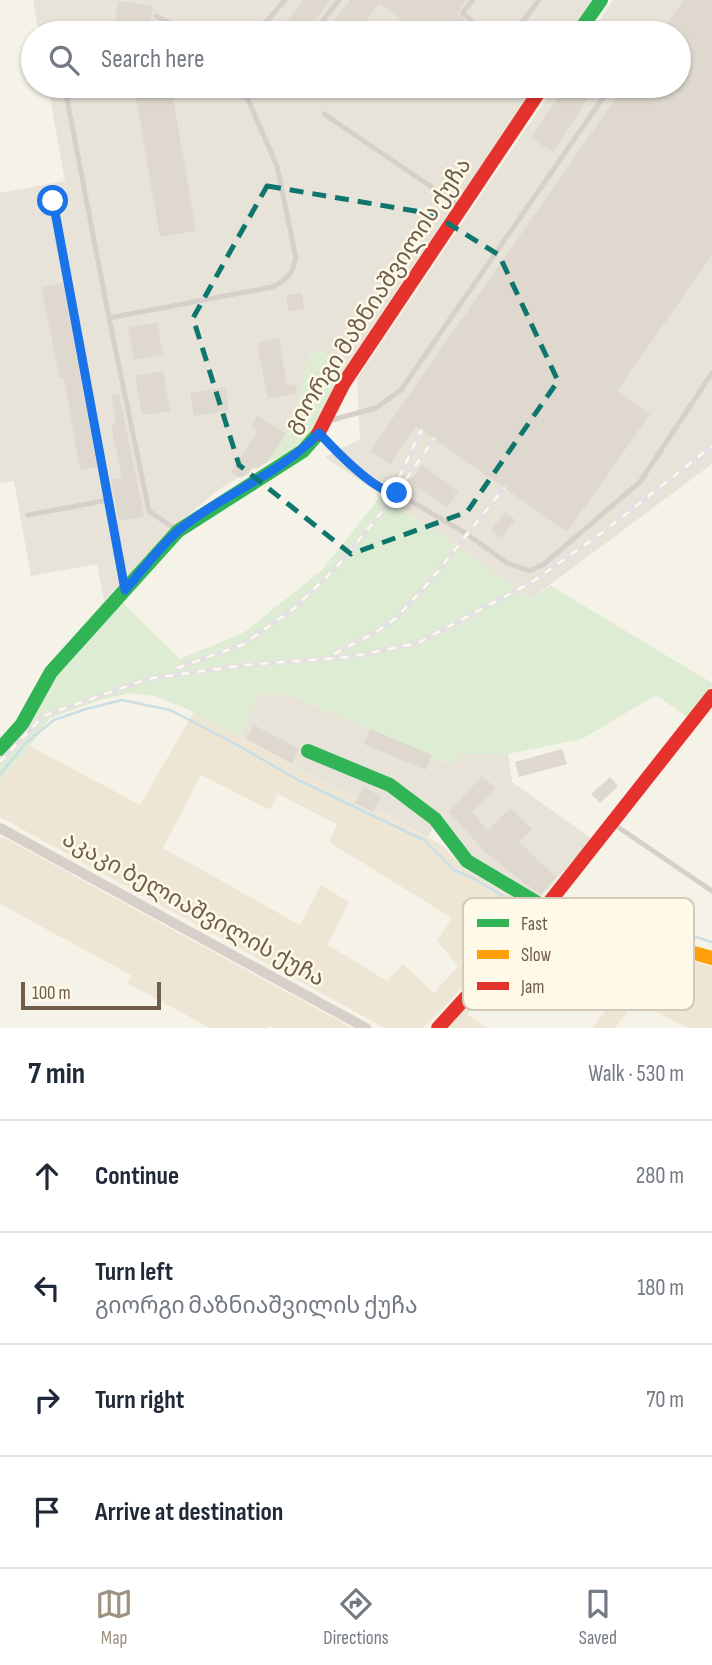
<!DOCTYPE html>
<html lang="en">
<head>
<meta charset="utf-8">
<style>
  :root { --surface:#fff; --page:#f2f2f3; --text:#1f2937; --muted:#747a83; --line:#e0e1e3; --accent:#9f9281 }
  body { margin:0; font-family:"Sofia Sans Condensed","Noto Sans Georgian",sans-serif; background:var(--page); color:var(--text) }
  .scale { position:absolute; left:21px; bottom:18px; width:140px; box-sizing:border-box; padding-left:7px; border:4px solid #705e4a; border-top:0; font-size:19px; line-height:24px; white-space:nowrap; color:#705e4a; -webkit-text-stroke:5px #fef9e8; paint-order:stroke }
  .stop { position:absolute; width:21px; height:21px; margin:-16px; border:5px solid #1a73e8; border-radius:50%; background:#fff }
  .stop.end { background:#1a73e8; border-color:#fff; box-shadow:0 2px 7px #0008 }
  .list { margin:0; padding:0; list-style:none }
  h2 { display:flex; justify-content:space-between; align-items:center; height:91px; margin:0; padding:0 28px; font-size:30px }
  h2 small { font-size:23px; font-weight:400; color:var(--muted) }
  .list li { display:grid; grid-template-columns:46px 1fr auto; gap:21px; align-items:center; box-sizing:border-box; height:112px; padding:0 28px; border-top:2px solid var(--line) }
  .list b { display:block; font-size:26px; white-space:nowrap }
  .list p { margin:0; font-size:23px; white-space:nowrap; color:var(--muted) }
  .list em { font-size:23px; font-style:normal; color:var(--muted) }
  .icon { flex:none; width:38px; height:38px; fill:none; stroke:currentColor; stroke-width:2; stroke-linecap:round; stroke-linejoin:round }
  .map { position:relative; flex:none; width:712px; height:1028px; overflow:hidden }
  .search { position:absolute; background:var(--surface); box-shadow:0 2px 5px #0004; left:21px; right:21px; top:21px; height:77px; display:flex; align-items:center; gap:18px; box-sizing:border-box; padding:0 24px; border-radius:38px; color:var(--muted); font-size:26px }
  .sheet { height:539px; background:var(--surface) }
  nav { display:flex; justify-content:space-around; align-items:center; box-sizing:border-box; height:98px; border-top:2px solid var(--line); background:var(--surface); font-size:19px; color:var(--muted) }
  nav a { display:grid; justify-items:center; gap:4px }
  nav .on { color:var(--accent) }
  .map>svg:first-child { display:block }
  .residential { fill:#eee6d5; fill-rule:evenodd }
  .industrial { fill:#e7e3d9 }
  .green { fill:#deecd3 }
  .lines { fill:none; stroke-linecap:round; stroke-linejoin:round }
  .stream { stroke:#cadee4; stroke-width:2.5 }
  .building { fill:#ded8ce }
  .lane { stroke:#d7d0ca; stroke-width:5 }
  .street { stroke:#d7d0ca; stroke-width:10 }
  .fast { stroke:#30b455; stroke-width:14 }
  .slow { stroke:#ff9f0a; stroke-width:14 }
  .jam { stroke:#e5322d; stroke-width:14 }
  .rail-casing { stroke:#e4e1e4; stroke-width:5 }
  .rail { stroke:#fef9e8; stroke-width:2.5; stroke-dasharray:8; stroke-linecap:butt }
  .route { stroke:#1a73e8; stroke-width:9 }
  .marked { fill:none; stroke:#0f766e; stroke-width:5; stroke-dasharray:14 9; stroke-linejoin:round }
  .labels { text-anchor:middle; stroke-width:5; stroke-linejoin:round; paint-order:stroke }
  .street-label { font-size:23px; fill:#705e4a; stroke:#fef9e8 }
  .key { fill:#fef9e8; stroke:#d3cab9; stroke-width:2 }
  .key-label { font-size:19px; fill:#705e4a }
</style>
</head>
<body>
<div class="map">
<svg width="712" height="1028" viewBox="0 0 712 1028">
  <rect width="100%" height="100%" fill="#f5f2e8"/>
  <g class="residential">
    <path d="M 194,712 L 442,845 L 465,869 L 527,904 L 530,915 L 430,1022 L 422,1028 L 385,1028 L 0,817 L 0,781 L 30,746 L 140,805 ZM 201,775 L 270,810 L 278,794 L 337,824 L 329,842 L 452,918 L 437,941 L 458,966 L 434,993 L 403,964 L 387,981 L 328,945 L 349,902 L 321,885 L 300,925 L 163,848 Z"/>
    <path d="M 0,838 L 5,838 L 352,1028 L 275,1028 L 270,1026 L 268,1028 L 210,1028 L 127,983 L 131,975 L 0,904 Z"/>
    <path d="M 548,914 L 712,967 L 712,1028 L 688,1028 L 636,1001 L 615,1028 L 592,1028 L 605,1011 L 517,961 L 467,1014 L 487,1028 L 445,1028 Z"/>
  </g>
  <g class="industrial">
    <path d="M 33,0 L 593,0 L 571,33 L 39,33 Z"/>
    <path d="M 613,0 L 712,0 L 712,464 L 531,599 L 447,539 L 325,457 L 360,439 L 357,379 L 555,86 L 679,86 L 679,33 L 591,33 Z"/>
    <path d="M 48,86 L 535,86 L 349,361 L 311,350 L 298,401 L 274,451 L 254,468 L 218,490 L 176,526 L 104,601 L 97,564 L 31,576 L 14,481 L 0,483 L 0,193 L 65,181 Z"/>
    <path d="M 258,694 L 290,695 L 451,765 L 461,754 L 508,754 L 512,782 L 592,839 L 540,898 L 472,857 L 441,814 L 428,837 L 241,737 Z"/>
  </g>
  <g class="green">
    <path d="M 311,350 L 349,361 L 309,436 L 296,450 L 254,468 L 274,451 L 298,401 Z"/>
    <path d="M 381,496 L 447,539 L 531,599 L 551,586 L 712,683 L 712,686 L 687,717 L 656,695 L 582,739 L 508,754 L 461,754 L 451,765 L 290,695 L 258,694 L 241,737 L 194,712 L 155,696 L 130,693 L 100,700 L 50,718 L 30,746 L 0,781 L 0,756 L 23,731 L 56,675 L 123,603 L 180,659 L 243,633 L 322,570 Z"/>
  </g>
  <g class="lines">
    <g class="stream">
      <path d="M 0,774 L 27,742 L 54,720 L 86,709 L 122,700 L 170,710 L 232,742 L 298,780 L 424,840 L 454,870 L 473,878 L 526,910"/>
      <path d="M 560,902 L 627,925 L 696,937 L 712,942"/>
    </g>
  </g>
  <g class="building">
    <path d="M 303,0 L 330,0 L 305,33 L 278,33 Z"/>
    <path d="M 350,0 L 466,0 L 457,14 L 479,33 L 419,33 L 379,3 L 357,33 L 325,33 Z"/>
    <path d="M 684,0 L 712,0 L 712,255 L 617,391 L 650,414 L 567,532 L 416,426 L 390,464 L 370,451 L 624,86 L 679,86 L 679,33 L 661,33 Z"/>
    <path d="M 118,1 L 153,6 L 149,33 L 114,30 Z"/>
    <path d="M 134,86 L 171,86 L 196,231 L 160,237 Z"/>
    <path d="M 565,86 L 596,86 L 553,152 L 531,138 Z"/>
    <path d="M 63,283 L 97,467 L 80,470 L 64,378 L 60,379 L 41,287 Z"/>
    <path d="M 302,293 L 304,309 L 288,311 L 286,295 Z"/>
    <path d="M 157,322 L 163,354 L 134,360 L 128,328 Z"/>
    <path d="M 279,338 L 287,386 L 296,384 L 297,393 L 268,399 L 257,343 Z"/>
    <path d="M 163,371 L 170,411 L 142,415 L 135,376 Z"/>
    <path d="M 225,387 L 229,410 L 194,416 L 190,393 Z"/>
    <path d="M 119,393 L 144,516 L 119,521 L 111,480 L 122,478 L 111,425 L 116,424 L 111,395 Z"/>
    <path d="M 258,416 L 286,434 L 267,462 L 256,469 L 253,467 L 249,473 L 240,478 L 231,472 L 258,431 L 251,426 Z"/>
    <path d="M 422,465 L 458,492 L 447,508 L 410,481 Z"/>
    <path d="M 505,512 L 515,520 L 501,538 L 491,530 Z"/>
    <path d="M 254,725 L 299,749 L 292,764 L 246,739 Z"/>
    <path d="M 370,729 L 432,755 L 426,770 L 364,744 Z"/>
    <path d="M 562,749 L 567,764 L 519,777 L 515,762 Z"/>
    <path d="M 482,776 L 495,788 L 472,812 L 488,831 L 510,808 L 532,829 L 519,842 L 556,877 L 541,894 L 525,884 L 485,852 L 449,812 Z"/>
    <path d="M 610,777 L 618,786 L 600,803 L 591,794 Z"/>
    <path d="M 364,787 L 381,797 L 373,812 L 355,803 Z"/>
  </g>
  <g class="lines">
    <g class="lane">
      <path d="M 473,0 L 462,13 L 487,33"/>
      <path d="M 156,16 L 191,33"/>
      <path d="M 261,28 L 285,0"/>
      <path d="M 313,33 L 339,0"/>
      <path d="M 514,33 L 539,0"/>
      <path d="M 647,33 L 654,24"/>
      <path d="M 80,86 L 71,87 L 66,94 L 109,318 L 149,511 L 178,531"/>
      <path d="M 324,114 L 461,207"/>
      <path d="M 53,201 L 124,587"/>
      <path d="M 109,318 L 272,287 C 286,281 293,273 296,258 L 277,166 L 242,86"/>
      <path d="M 328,421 L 376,408 L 401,390 L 611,86"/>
      <path d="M 319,433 C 334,449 376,494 397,493 L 467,534 L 507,563 L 530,571 L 544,564 L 640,482 L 712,373"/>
      <path d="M 28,515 L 108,500"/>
      <path d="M 612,823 L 712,891"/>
    </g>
    <path class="street" d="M 0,828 L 366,1028"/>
    <g class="fast">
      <path d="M 578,33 L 601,0"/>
      <path d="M 0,749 L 22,724 L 51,672 L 178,531 L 303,451 L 318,434"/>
      <path d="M 308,751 L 390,785 L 435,819 L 467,861 L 546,908 L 590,926"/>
    </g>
    <path class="slow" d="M 590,926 L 621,938 L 662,944 L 712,958"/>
    <g class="jam">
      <path d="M 318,434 L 344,383 L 543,86"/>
      <path d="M 438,1028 L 529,928 L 712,696"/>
    </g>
    <g class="rail-casing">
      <g id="rail">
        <path d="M 399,478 L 421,430"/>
        <path d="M 334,654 L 376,632 L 396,618 L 430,581 L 504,488"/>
        <path d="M 177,668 L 242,645 L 292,610 L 336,568 L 393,498 L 434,439"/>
        <path d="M 0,762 L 43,716 L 147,679 L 245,665 L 349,657 L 418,643 L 532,582 L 603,532 L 712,446"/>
      </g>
    </g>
    <use href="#rail" class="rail"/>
  </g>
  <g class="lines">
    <path class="route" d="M 53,201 L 125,590 C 142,571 159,547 179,530 C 222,494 281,474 319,433 C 334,449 376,494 397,493"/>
  </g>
  <path class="marked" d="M 267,186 L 433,214 L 499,255 L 558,381 L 467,512 L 351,554 L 239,465 L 193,318 Z"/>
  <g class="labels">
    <g class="street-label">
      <text transform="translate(377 295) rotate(-57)" y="8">გიორგი მაზნიაშვილის ქუჩა</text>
      <text transform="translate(194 908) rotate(29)" y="8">აკაკი ბელიაშვილის ქუჩა</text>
    </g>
  </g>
  <rect x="463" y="898" width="231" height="112" rx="10" class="key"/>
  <rect x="477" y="919" width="32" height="8" fill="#30b455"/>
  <rect x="477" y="950" width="32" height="9" fill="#ff9f0a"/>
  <rect x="477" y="982" width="32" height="8" fill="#e5322d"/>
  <g class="key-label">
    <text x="521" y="930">Fast</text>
    <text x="521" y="961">Slow</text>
    <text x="521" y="993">Jam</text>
  </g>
</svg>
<div class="scale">100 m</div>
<div class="stop" style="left:53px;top:201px"></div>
<div class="stop end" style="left:397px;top:493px"></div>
<div class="search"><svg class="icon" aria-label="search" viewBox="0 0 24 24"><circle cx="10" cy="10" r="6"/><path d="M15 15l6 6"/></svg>Search here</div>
</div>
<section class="sheet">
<h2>7 min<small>Walk · 530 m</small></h2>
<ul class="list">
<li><svg class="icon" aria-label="ahead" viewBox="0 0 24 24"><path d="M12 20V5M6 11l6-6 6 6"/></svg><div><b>Continue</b></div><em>280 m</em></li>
<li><svg class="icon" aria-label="left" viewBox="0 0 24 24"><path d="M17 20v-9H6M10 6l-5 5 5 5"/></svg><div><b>Turn left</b><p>გიორგი მაზნიაშვილის ქუჩა</p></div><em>180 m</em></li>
<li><svg class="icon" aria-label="right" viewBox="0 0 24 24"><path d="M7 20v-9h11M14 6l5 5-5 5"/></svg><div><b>Turn right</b></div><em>70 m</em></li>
<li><svg class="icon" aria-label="arrive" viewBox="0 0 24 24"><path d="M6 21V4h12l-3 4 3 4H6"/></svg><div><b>Arrive at destination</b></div></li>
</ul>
</section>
<nav>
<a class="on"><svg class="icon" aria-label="map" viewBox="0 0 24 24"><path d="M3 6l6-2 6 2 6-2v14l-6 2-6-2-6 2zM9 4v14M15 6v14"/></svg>Map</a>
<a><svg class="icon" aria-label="directions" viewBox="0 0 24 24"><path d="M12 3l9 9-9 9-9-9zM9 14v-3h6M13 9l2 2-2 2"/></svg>Directions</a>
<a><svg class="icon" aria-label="saved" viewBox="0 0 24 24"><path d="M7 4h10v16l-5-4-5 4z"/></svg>Saved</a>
</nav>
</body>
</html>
